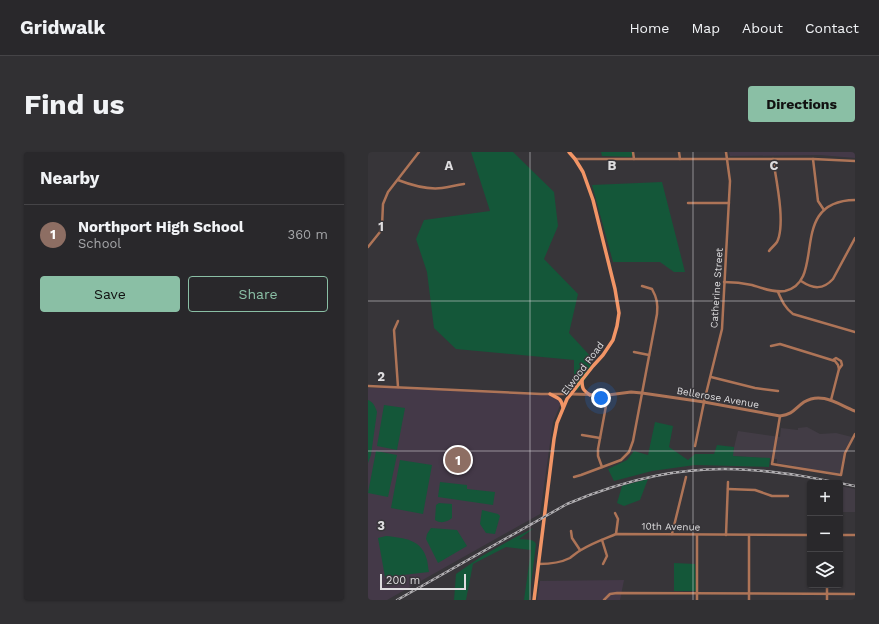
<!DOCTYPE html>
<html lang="en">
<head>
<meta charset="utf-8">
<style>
  :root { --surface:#29282b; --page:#313033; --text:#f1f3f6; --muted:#a5a6a9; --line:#454447; --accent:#8abfa5 }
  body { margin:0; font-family:"Work Sans",sans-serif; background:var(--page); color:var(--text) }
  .controls { position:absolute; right:12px; bottom:12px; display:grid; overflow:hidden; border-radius:4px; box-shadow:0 1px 3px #0004 }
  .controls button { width:36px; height:36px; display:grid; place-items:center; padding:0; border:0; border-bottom:1px solid var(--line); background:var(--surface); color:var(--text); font:20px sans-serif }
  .scale { position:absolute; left:12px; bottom:10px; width:86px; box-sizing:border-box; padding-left:4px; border:2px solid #dedddf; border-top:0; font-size:11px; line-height:14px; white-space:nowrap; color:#dedddf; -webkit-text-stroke:3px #373539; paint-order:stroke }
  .you { position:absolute; left:233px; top:246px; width:14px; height:14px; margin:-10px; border:3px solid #fff; border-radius:50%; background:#1a73e8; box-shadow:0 0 0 6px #1a73e833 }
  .badge { display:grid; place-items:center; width:26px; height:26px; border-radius:50%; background:var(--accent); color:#fff; font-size:13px; font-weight:700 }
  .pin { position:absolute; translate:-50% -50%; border:2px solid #fff; box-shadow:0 1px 4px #0006 }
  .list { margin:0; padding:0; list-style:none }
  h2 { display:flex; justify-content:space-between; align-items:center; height:52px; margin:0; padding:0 16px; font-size:17px }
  h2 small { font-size:13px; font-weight:400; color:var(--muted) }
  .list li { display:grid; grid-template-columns:26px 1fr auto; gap:12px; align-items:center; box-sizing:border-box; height:60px; padding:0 16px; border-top:1px solid var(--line) }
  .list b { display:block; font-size:15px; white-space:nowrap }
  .list p { margin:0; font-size:13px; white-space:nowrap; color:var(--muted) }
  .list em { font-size:13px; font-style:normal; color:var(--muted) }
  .actions { display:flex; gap:8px; padding:12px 16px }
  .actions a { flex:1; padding:9px 0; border:1px solid var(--accent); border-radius:4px; text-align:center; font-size:14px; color:var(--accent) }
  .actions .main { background:var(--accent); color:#111 }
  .icon { flex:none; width:22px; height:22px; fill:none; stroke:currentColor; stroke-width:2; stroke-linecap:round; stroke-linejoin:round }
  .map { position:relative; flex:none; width:487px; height:448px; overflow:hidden; border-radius:4px }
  header { display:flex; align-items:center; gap:24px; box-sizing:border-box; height:56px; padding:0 20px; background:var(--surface); border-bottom:1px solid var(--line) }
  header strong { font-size:19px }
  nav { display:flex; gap:22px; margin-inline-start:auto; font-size:14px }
  .intro { display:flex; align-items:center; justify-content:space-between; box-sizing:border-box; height:96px; padding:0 24px }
  h1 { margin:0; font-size:28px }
  .button { padding:10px 18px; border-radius:4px; background:var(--accent); color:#111; font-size:14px; font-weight:700 }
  main { display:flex; gap:24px; padding:0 24px }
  aside { flex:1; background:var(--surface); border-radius:4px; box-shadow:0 1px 3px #0004 }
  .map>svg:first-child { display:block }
  .built { fill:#423c45 }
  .education { fill:#443948 }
  .green { fill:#145739 }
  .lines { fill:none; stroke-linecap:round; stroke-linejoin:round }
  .minor { stroke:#ae7457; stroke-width:2.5 }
  .tertiary { stroke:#ae7457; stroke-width:3 }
  .secondary { stroke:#f29566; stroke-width:3.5 }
  .rail-casing { stroke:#b1afb2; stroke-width:2.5 }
  .rail { stroke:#373539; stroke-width:1; stroke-dasharray:3; stroke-linecap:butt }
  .grid { fill:none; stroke:#dedddf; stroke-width:1; stroke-opacity:0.55 }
  .labels { text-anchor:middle; stroke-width:3; stroke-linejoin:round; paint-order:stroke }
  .street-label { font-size:10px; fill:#dedddf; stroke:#373539 }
  .grid-label { font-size:13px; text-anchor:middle; font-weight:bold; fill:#dedddf; stroke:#373539; stroke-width:3; stroke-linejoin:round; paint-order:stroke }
</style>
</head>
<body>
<header>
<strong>Gridwalk</strong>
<nav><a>Home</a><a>Map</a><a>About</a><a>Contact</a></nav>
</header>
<div class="intro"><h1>Find us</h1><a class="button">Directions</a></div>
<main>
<aside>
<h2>Nearby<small></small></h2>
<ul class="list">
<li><span class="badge" style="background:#8d6e63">1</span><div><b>Northport High School</b><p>School</p></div><em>360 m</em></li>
</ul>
<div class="actions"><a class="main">Save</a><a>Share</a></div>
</aside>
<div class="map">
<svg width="487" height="448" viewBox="0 0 487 448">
  <rect width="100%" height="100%" fill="#373539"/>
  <g class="built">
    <path d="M 439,275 L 452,282 L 468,281 L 484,285 L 476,300 L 472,322 L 409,311 L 409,307 L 364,304 L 370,279 L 412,285 L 413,276 L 430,278 L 430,276 Z"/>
    <path d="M 472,334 L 487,337 L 487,360 L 472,360 Z"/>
  </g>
  <g class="education">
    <path d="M 361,0 L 487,0 L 487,6 L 452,3 L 362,4 Z"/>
    <path d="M 0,236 L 44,236 L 182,243 L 190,247 L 193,251 L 185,270 L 172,362 L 19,448 L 0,448 Z"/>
    <path d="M 256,428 L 252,448 L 169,448 L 172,429 Z"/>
  </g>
  <g class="green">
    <path d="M 103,0 L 145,0 L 186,40 L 190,74 L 176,107 L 210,142 L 201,181 L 225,207 L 219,225 L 209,239 L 206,229 L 206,208 L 88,197 L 66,176 L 59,120 L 48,87 L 56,68 L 122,59 Z"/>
    <path d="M 233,0 L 264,0 L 265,1 L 263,5 L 234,4 Z"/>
    <path d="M 294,30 L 317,120 L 306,120 L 292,110 L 245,110 L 224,33 Z"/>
    <path d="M 0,248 C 5,250 7,254 9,260 L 3,303 L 0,311 Z"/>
    <path d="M 16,253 L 37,256 L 29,298 L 9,294 Z"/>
    <path d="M 287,270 L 305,274 L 301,295 L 320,308 L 327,302 L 346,302 L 349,293 L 366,295 L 365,304 L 402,306 L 401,315 L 327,313 L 284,319 L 246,329 L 240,317 L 259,308 L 266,299 L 280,303 Z"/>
    <path d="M 8,299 L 29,303 L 20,345 L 0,341 Z"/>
    <path d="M 32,308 L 64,313 L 55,362 L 23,356 Z"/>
    <path d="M 280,327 L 272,348 L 256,354 L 249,351 L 254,334 Z"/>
    <path d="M 72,330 L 99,333 L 99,337 L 127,340 L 125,353 L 70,345 Z"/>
    <path d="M 71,351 L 84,352 L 84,366 C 79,370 73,372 67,368 L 68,353 Z"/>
    <path d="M 114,358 L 130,362 L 132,364 L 127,382 L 118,381 L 112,372 Z"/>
    <path d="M 63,376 L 89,378 L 99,394 L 70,411 L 58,387 L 59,382 Z"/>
    <path d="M 166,376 L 151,387 C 157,388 165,386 168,392 L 161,448 L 156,448 L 163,398 L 138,395 L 105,412 L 98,448 L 86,448 L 88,422 L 114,404 L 146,386 Z"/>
    <path d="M 18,384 C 36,386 54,387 59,408 C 60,412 60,416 61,420 L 17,425 L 10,386 Z"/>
    <path d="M 306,411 L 327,412 L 328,439 L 306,439 Z"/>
  </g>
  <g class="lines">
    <g class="minor">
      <path d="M 265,0 L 266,7"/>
      <path d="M 311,0 L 312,7"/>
      <path d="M 207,7 L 445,7 L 487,9"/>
      <path d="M 445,7 L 450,49 L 456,58"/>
      <path d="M 30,28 C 43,33 60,38 74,36 C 82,35 88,33 96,32"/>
      <path d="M 320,51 L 361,51"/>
      <path d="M 0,95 L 12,80 L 14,74 L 15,52 L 20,40 L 51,0"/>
      <path d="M 401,99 C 403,96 407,93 409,90 C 418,72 408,27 405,7"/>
      <path d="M 433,129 C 445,137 455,138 465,127 L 487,86"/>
      <path d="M 356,130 C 366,130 375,131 384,133 C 394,136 406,141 417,139 C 460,129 418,49 487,48"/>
      <path d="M 410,140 C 414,149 417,156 425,162 L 487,180"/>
      <path d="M 30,169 L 26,178 L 30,235"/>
      <path d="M 403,194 L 412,192 L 467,209 L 470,213 L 471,217 L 463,248"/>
      <path d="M 266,200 L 281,203"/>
      <path d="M 465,208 L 468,206 L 473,209 L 474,213 L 471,217"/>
      <path d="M 343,225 L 387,236 L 410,239"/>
      <path d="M 0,234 L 173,242 L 202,242"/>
      <path d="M 412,264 L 404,312 L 473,323 L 477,301 L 487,282"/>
      <path d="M 214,283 L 232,286"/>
      <path d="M 327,294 L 336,250 L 354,177 L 362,29 L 358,0"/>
      <path d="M 234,315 L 230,304 L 230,297 L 240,243"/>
      <path d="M 206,325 L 213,323 L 253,308 L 261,300 L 265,289 L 289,162 C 290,152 289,146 284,137 L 274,134"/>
      <path d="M 360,337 L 387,338 L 404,344 L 420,344"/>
      <path d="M 247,361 L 250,367 L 248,382"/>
      <path d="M 203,379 L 204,386 L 212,398"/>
      <path d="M 304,382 L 318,325"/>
      <path d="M 358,383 L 360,330"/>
      <path d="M 472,383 L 487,383"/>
      <path d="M 234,388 L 239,404 L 235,412"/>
      <path d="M 171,412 C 183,412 192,411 202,406 C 206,403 209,400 213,398 C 224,391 236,387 248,382 L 442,383"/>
      <path d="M 236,448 L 242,442 L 249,441 L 487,442"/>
      <path d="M 329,448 L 329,383"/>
      <path d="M 381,448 L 381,383"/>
      <path d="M 459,448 L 459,433"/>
    </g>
    <path class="tertiary" d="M 203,242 L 240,243 L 263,240 L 274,241 L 336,250 L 412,264 C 426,262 426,257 436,250 C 454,239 471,253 487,259"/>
    <g class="secondary">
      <path d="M 214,228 C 214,237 215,238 222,243"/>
      <path d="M 182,242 C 190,246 193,246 195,255"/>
      <path d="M 166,448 L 186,287 L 189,271 L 199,247 L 225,214 L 235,203 L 245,188 L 249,174 L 251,161 L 247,137 L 225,48 L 215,20 L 207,7 L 201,0"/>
    </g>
    <g class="rail-casing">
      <path id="rail" d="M 29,448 L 199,352 C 258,327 317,313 382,318 C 417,320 452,327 487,334"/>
    </g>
    <use href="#rail" class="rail"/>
  </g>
  <path class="grid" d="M 162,0 L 162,448M 325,0 L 325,448M 0,149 L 487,149M 0,299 L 487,299"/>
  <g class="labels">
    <g class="street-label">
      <text transform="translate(348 136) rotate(-86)" y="4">Catherine Street</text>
      <text transform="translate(214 216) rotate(-53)" y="4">Elwood Road</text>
      <text transform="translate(350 245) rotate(10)" y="4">Bellerose Avenue</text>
      <text transform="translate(303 374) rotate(1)" y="4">10th Avenue</text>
    </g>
  </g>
  <g class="grid-label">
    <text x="81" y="18">A</text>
    <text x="244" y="18">B</text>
    <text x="406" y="18">C</text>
    <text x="13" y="79">1</text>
    <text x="13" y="229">2</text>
    <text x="13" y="378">3</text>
  </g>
</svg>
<div class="controls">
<button>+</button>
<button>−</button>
<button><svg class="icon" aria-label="layers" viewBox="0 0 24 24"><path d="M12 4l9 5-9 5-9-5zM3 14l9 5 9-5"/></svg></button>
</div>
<div class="scale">200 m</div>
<div class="you"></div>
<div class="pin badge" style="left:90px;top:308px;background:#8d6e63">1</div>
</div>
</main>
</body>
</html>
